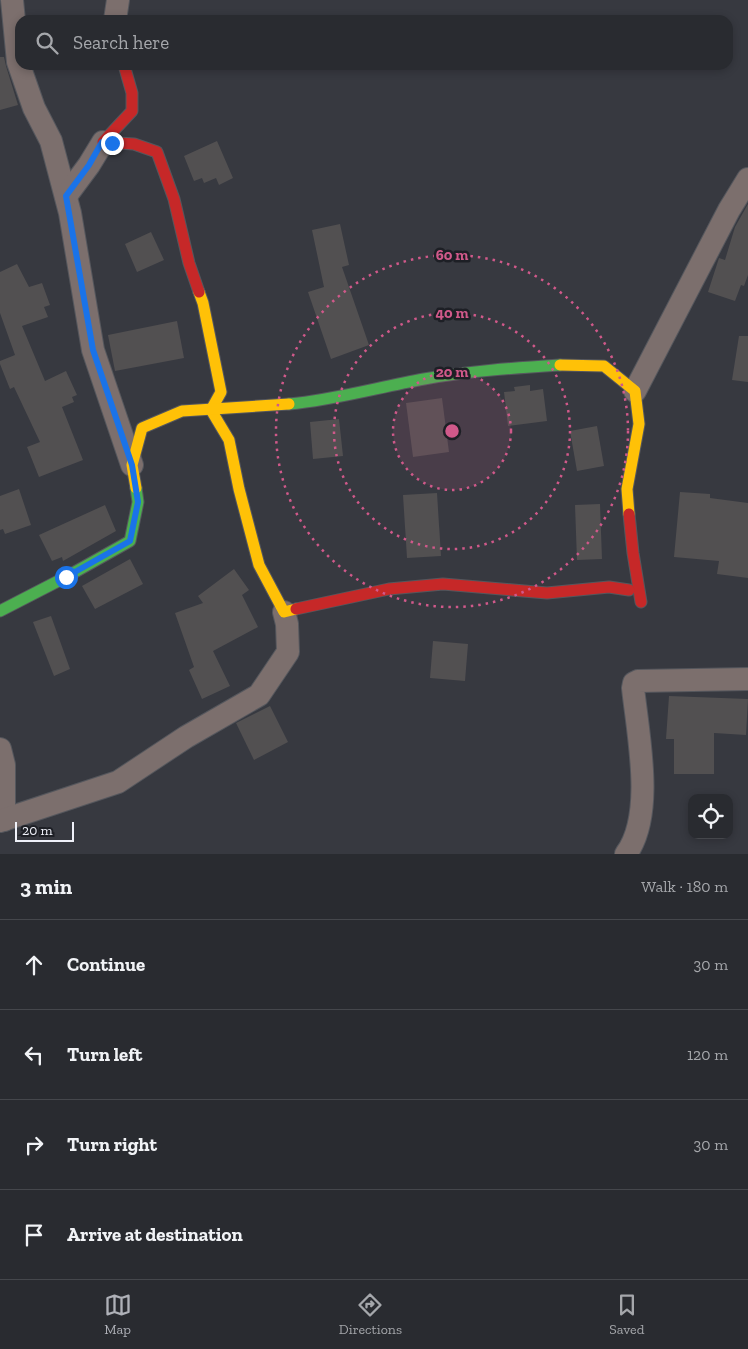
<!DOCTYPE html>
<html lang="en">
<head>
<meta charset="utf-8">
<style>
  :root { --surface:#292b30; --page:#35373c; --text:#f1f3f6; --muted:#a5a7ab; --line:#45474c; --accent:#afb1b8 }
  body { margin:0; font-family:"Zilla Slab",serif; background:var(--page); color:var(--text) }
  .controls { position:absolute; right:15px; bottom:15px; display:grid; overflow:hidden; border-radius:10px; box-shadow:0 2px 8px #0003 }
  .controls button { width:45px; height:45px; display:grid; place-items:center; padding:0; border:0; border-bottom:1px solid var(--line); background:var(--surface); color:var(--text); font:25px sans-serif }
  .scale { position:absolute; left:15px; bottom:12px; width:59px; box-sizing:border-box; padding-left:5px; border:2px solid #eff1f9; border-top:0; font-size:14px; line-height:18px; white-space:nowrap; color:#eff1f9; -webkit-text-stroke:4px #1d1f25; paint-order:stroke }
  .stop { position:absolute; width:15px; height:15px; margin:-11px; border:4px solid #1a73e8; border-radius:50%; background:#fff }
  .stop.end { background:#1a73e8; border-color:#fff; box-shadow:0 1px 5px #0008 }
  .list { margin:0; padding:0; list-style:none }
  h2 { display:flex; justify-content:space-between; align-items:center; height:65px; margin:0; padding:0 20px; font-size:21px }
  h2 small { font-size:16px; font-weight:400; color:var(--muted) }
  .list li { display:grid; grid-template-columns:32px 1fr auto; gap:15px; align-items:center; box-sizing:border-box; height:90px; padding:0 20px; border-top:1px solid var(--line) }
  .list b { display:block; font-size:19px; white-space:nowrap }
  .list em { font-size:16px; font-style:normal; color:var(--muted) }
  .icon { flex:none; width:28px; height:28px; fill:none; stroke:currentColor; stroke-width:2; stroke-linecap:round; stroke-linejoin:round }
  .map { position:relative; flex:none; width:748px; height:854px; overflow:hidden }
  .search { position:absolute; background:var(--surface); box-shadow:0 2px 8px #0003; left:15px; right:15px; top:15px; height:55px; display:flex; align-items:center; gap:12px; box-sizing:border-box; padding:0 18px; border-radius:15px; color:var(--muted); font-size:19px }
  .sheet { height:425px; background:var(--surface) }
  nav { display:flex; justify-content:space-around; align-items:center; box-sizing:border-box; height:70px; border-top:1px solid var(--line); background:var(--surface); font-size:14px; color:var(--muted) }
  nav a { display:grid; justify-items:center; gap:2px }
  nav .on { color:var(--accent) }
  .map>svg:first-child { display:block }
  .building { fill:#525051 }
  .lines { fill:none; stroke-linecap:round; stroke-linejoin:round }
  .street-casing { stroke:#55575d; stroke-width:24 }
  .fast-casing { stroke:#55575d; stroke-width:13 }
  .slow-casing { stroke:#55575d; stroke-width:13 }
  .jam-casing { stroke:#55575d; stroke-width:13 }
  .street { stroke:#7c6f6d; stroke-width:22 }
  .fast { stroke:#4caf50; stroke-width:11 }
  .slow { stroke:#ffc107; stroke-width:11 }
  .jam { stroke:#c62828; stroke-width:11 }
  .route { stroke:#1a73e8; stroke-width:6 }
  .ring { fill:none; stroke:#d0598a; stroke-width:2.5; stroke-dasharray:2.5 5 }
  .centre { fill:#d0598a; stroke:#1d1f25; stroke-width:2.5 }
  .ring-label { font-size:15px; text-anchor:middle; font-weight:bold; fill:#d0598a; stroke:#1d1f25; stroke-width:5; stroke-linejoin:round; paint-order:stroke }
</style>
</head>
<body>
<div class="map">
<svg width="748" height="854" viewBox="0 0 748 854">
  <rect width="100%" height="100%" fill="#373940"/>
  <g class="building">
    <path d="M 0,57 L 4,57 L 6,66 L 18,105 L 0,110 Z"/>
    <path d="M 217,141 L 233,178 L 219,185 L 216,178 L 204,183 L 202,178 L 194,181 L 184,156 Z"/>
    <path d="M 748,204 L 748,275 L 744,286 L 741,285 L 735,301 L 708,292 L 719,258 L 725,260 L 735,227 Z"/>
    <path d="M 340,224 L 349,265 L 342,267 L 369,345 L 331,359 L 308,292 L 324,287 L 312,230 Z"/>
    <path d="M 151,232 L 164,260 L 137,272 L 125,244 Z"/>
    <path d="M 17,264 L 29,287 L 42,283 L 50,305 L 44,307 L 48,317 L 22,326 L 45,381 L 66,371 L 77,395 L 72,397 L 74,402 L 62,407 L 83,460 L 39,477 L 27,447 L 40,442 L 14,387 L 10,389 L 0,364 L 0,361 L 15,355 L 0,313 L 0,272 Z"/>
    <path d="M 177,321 L 184,358 L 115,371 L 108,335 Z"/>
    <path d="M 739,336 L 748,336 L 748,382 L 732,380 Z"/>
    <path d="M 530,385 L 530,391 L 543,389 L 547,421 L 508,426 L 504,392 L 515,391 L 514,387 Z"/>
    <path d="M 442,398 L 449,452 L 413,457 L 406,403 Z"/>
    <path d="M 339,419 L 343,456 L 313,459 L 310,422 Z"/>
    <path d="M 597,426 L 604,466 L 577,471 L 570,431 Z"/>
    <path d="M 19,489 L 31,525 L 5,534 L 3,529 L 0,530 L 0,496 Z"/>
    <path d="M 680,492 L 710,494 L 710,498 L 748,503 L 748,578 L 717,574 L 719,561 L 674,557 Z"/>
    <path d="M 437,493 L 441,556 L 407,558 L 403,495 Z"/>
    <path d="M 600,504 L 602,559 L 577,560 L 575,505 Z"/>
    <path d="M 105,505 L 116,531 L 63,561 L 62,557 L 52,561 L 39,535 Z"/>
    <path d="M 130,559 L 143,584 L 95,609 L 82,586 Z"/>
    <path d="M 234,569 L 249,590 L 242,595 L 258,627 L 213,651 L 230,686 L 202,699 L 189,670 L 194,667 L 175,613 L 203,603 L 198,596 Z"/>
    <path d="M 51,616 L 70,669 L 54,676 L 33,622 Z"/>
    <path d="M 433,641 L 468,644 L 465,681 L 430,678 Z"/>
    <path d="M 669,696 L 748,699 L 746,735 L 714,733 L 714,774 L 674,774 L 674,739 L 666,739 Z"/>
    <path d="M 270,706 L 288,742 L 254,760 L 236,723 Z"/>
  </g>
  <g class="lines">
    <g class="street-casing">
      <g id="street">
        <path d="M 12,0 L 18,62 L 34,108 L 51,141 L 70,213 L 93,350 L 132,465"/>
        <path d="M 115,20 L 118,0"/>
        <path d="M 66,196 L 89,165 L 103,142"/>
        <path d="M 635,391 L 729,210 L 748,179"/>
        <path d="M 0,749 L 4,765 L 4,820"/>
        <path d="M 0,821 L 118,782 L 186,737 L 259,695 L 288,652 L 287,624 L 284,612"/>
        <path d="M 626,854 C 655,815 638,735 633,688 L 634,683 L 638,681 L 748,679"/>
      </g>
    </g>
    <g class="fast-casing">
      <g id="fast">
        <path d="M 289,404 C 334,400 379,387 424,379 C 469,371 514,368 560,365"/>
        <path d="M 0,611 L 66,577 L 130,541 L 138,502 L 136,488"/>
      </g>
    </g>
    <g class="slow-casing">
      <g id="slow">
        <path d="M 199,292 L 203,303 L 221,392 L 211,410 L 229,440 L 239,489 L 259,565 L 284,612 L 296,609"/>
        <path d="M 560,365 L 604,366 L 635,391 L 639,424 L 627,489 L 629,514"/>
        <path d="M 136,488 L 132,465 L 142,428 L 182,411 L 289,404"/>
      </g>
    </g>
    <g class="jam-casing">
      <g id="jam">
        <path d="M 124,65 L 132,93 L 132,111 L 103,142 L 134,144 L 157,152 L 174,199 L 189,263 L 199,292"/>
        <path d="M 629,514 L 633,553 L 641,602"/>
        <path d="M 296,609 L 389,589 L 443,584 L 547,593 L 609,587 L 629,590"/>
      </g>
    </g>
    <use href="#street" class="street"/>
    <use href="#fast" class="fast"/>
    <use href="#slow" class="slow"/>
    <use href="#jam" class="jam"/>
  </g>
  <g class="lines">
    <path class="route" d="M 66,577 L 130,541 L 138,502 L 132,465 L 93,350 L 66,196 L 89,165 L 102,142 L 112,143"/>
  </g>
  <circle cx="452" cy="431" r="59" fill="#d0598a" fill-opacity=".12"/>
  <g class="ring">
    <circle cx="452" cy="431" r="59"/>
    <circle cx="452" cy="431" r="118"/>
    <circle cx="452" cy="431" r="176"/>
  </g>
  <circle cx="452" cy="431" r="8" class="centre"/>
  <g class="ring-label">
    <text x="452" y="260">60 m</text>
    <text x="452" y="318">40 m</text>
    <text x="452" y="377">20 m</text>
  </g>
</svg>
<div class="controls">
<button><svg class="icon" aria-label="locate" viewBox="0 0 24 24"><circle cx="12" cy="12" r="6"/><path d="M12 2v4M12 18v4M2 12h4M18 12h4"/></svg></button>
</div>
<div class="scale">20 m</div>
<div class="stop" style="left:66px;top:577px"></div>
<div class="stop end" style="left:112px;top:143px"></div>
<div class="search"><svg class="icon" aria-label="search" viewBox="0 0 24 24"><circle cx="10" cy="10" r="6"/><path d="M15 15l6 6"/></svg>Search here</div>
</div>
<section class="sheet">
<h2>3 min<small>Walk · 180 m</small></h2>
<ul class="list">
<li><svg class="icon" aria-label="ahead" viewBox="0 0 24 24"><path d="M12 20V5M6 11l6-6 6 6"/></svg><div><b>Continue</b></div><em>30 m</em></li>
<li><svg class="icon" aria-label="left" viewBox="0 0 24 24"><path d="M17 20v-9H6M10 6l-5 5 5 5"/></svg><div><b>Turn left</b></div><em>120 m</em></li>
<li><svg class="icon" aria-label="right" viewBox="0 0 24 24"><path d="M7 20v-9h11M14 6l5 5-5 5"/></svg><div><b>Turn right</b></div><em>30 m</em></li>
<li><svg class="icon" aria-label="arrive" viewBox="0 0 24 24"><path d="M6 21V4h12l-3 4 3 4H6"/></svg><div><b>Arrive at destination</b></div></li>
</ul>
</section>
<nav>
<a class="on"><svg class="icon" aria-label="map" viewBox="0 0 24 24"><path d="M3 6l6-2 6 2 6-2v14l-6 2-6-2-6 2zM9 4v14M15 6v14"/></svg>Map</a>
<a><svg class="icon" aria-label="directions" viewBox="0 0 24 24"><path d="M12 3l9 9-9 9-9-9zM9 14v-3h6M13 9l2 2-2 2"/></svg>Directions</a>
<a><svg class="icon" aria-label="saved" viewBox="0 0 24 24"><path d="M7 4h10v16l-5-4-5 4z"/></svg>Saved</a>
</nav>
</body>
</html>
